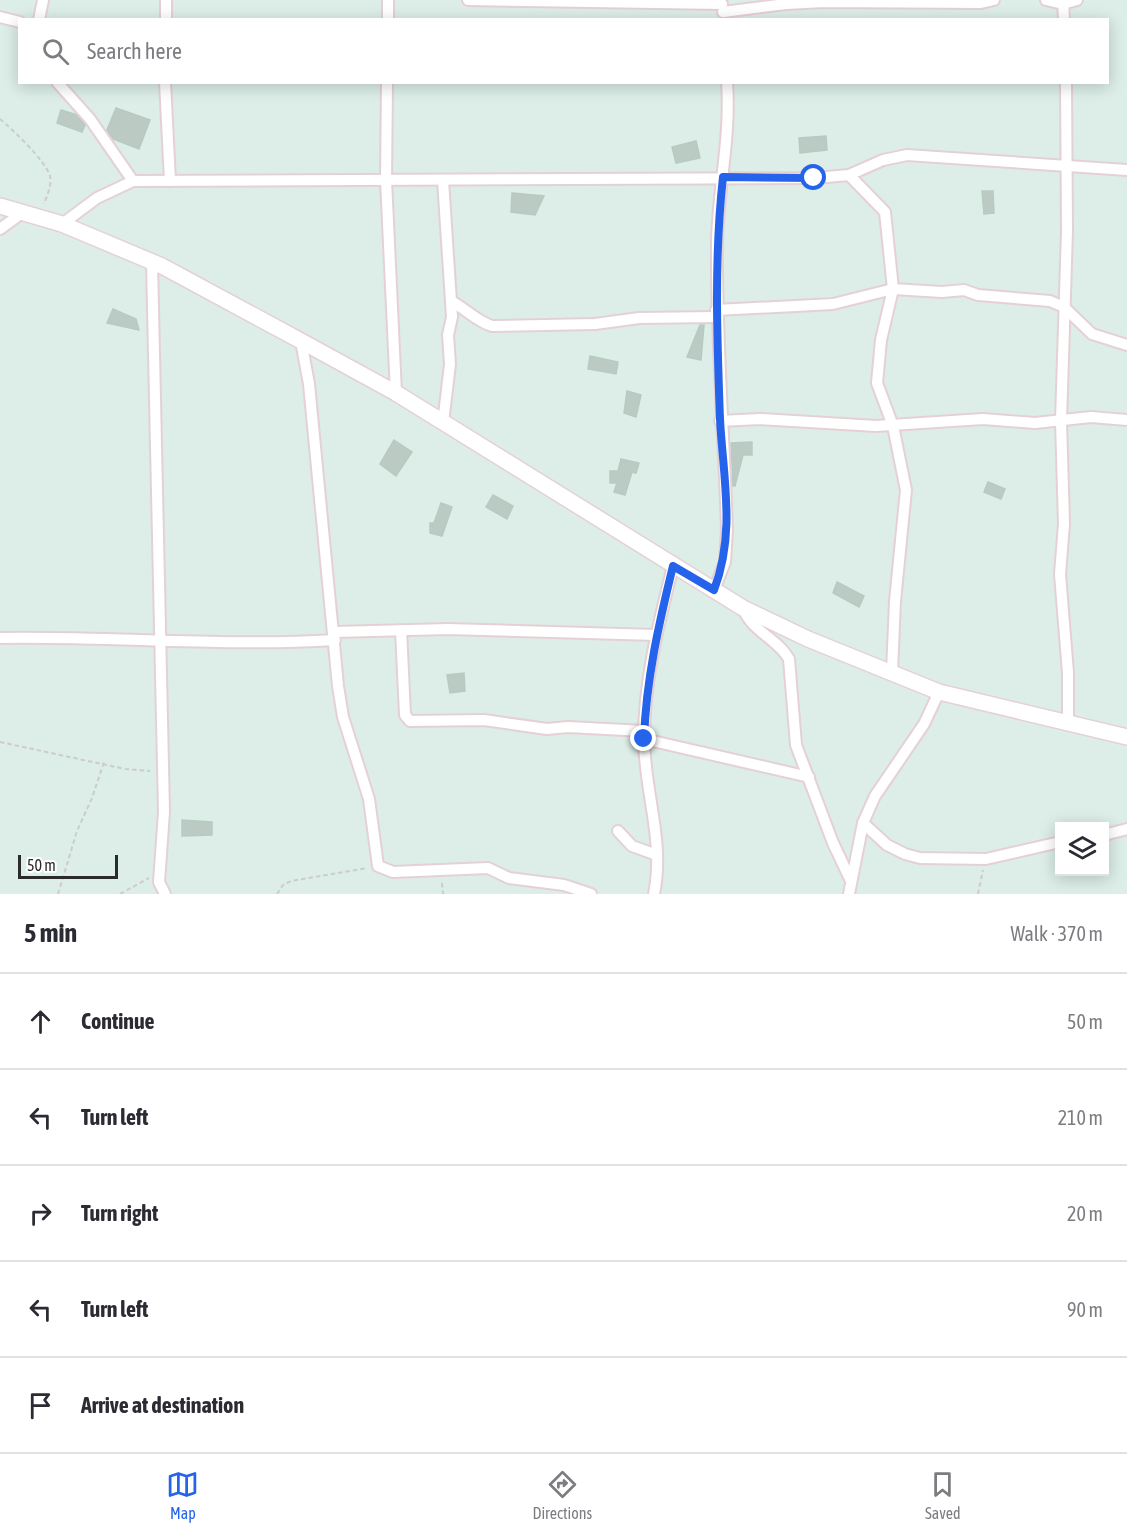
<!DOCTYPE html>
<html lang="en">
<head>
<meta charset="utf-8">
<style>
  :root { --surface:#fff; --page:#f7f7f7; --text:#2b2b33; --muted:#7c7c81; --line:#e1e1e2; --accent:#2563eb }
  body { margin:0; font-family:"Asap Condensed",sans-serif; background:var(--page); color:var(--text) }
  .controls { position:absolute; right:18px; bottom:18px; display:grid; overflow:hidden; border-radius:0px; box-shadow:0 3px 15px #0003 }
  .controls button { width:54px; height:54px; display:grid; place-items:center; padding:0; border:0; border-bottom:2px solid var(--line); background:var(--surface); color:var(--text); font:30px sans-serif }
  .scale { position:absolute; left:18px; bottom:15px; width:100px; box-sizing:border-box; padding-left:6px; border:3px solid #2b2b2b; border-top:0; font-size:16px; line-height:21px; white-space:nowrap; color:#2b2b2b; -webkit-text-stroke:4px #fff; paint-order:stroke }
  .stop { position:absolute; width:18px; height:18px; margin:-14px; border:4px solid #2563eb; border-radius:50%; background:#fff }
  .stop.end { background:#2563eb; border-color:#fff; box-shadow:0 2px 6px #0008 }
  .list { margin:0; padding:0; list-style:none }
  h2 { display:flex; justify-content:space-between; align-items:center; height:78px; margin:0; padding:0 24px; font-size:26px }
  h2 small { font-size:20px; font-weight:400; color:var(--muted) }
  .list li { display:grid; grid-template-columns:39px 1fr auto; gap:18px; align-items:center; box-sizing:border-box; height:96px; padding:0 24px; border-top:2px solid var(--line) }
  .list b { display:block; font-size:22px; white-space:nowrap }
  .list em { font-size:20px; font-style:normal; color:var(--muted) }
  .icon { flex:none; width:33px; height:33px; fill:none; stroke:currentColor; stroke-width:2; stroke-linecap:round; stroke-linejoin:round }
  .map { position:relative; flex:none; width:1127px; height:894px; overflow:hidden }
  .search { position:absolute; background:var(--surface); box-shadow:0 3px 15px #0003; left:18px; right:18px; top:18px; height:66px; display:flex; align-items:center; gap:15px; box-sizing:border-box; padding:0 21px; border-radius:0px; color:var(--muted); font-size:22px }
  .sheet { height:558px; background:var(--surface) }
  nav { display:flex; justify-content:space-around; align-items:center; box-sizing:border-box; height:84px; border-top:2px solid var(--line); background:var(--surface); font-size:16px; color:var(--muted) }
  nav a { display:grid; justify-items:center; gap:3px }
  nav .on { color:var(--accent) }
  .map>svg:first-child { display:block }
  .building { fill:#bccac4; stroke:#b6cac3; stroke-width:1.5 }
  .lines { fill:none; stroke-linecap:round; stroke-linejoin:round }
  .minor-casing { stroke:#e5d1d5; stroke-width:14 }
  .secondary-casing { stroke:#e5d1d5; stroke-width:18 }
  .path { stroke:#ccc; stroke-width:2; stroke-dasharray:4.5 3; stroke-linecap:butt }
  .minor { stroke:#fff; stroke-width:10 }
  .secondary { stroke:#fff; stroke-width:15 }
  .route { stroke:#2563eb; stroke-width:8 }
</style>
</head>
<body>
<div class="map">
<svg width="1127" height="894" viewBox="0 0 1127 894">
  <rect width="100%" height="100%" fill="#dceee7"/>
  <g class="building">
    <path d="M 116,108 L 150,120 L 139,149 L 113,139 L 107,130 Z"/>
    <path d="M 61,110 L 77,115 L 85,125 L 82,132 L 57,123 Z"/>
    <path d="M 826,136 L 827,150 L 800,153 L 799,138 Z"/>
    <path d="M 696,141 L 700,158 L 676,163 L 672,147 Z"/>
    <path d="M 982,191 L 993,191 L 994,213 L 984,214 Z"/>
    <path d="M 512,193 L 544,196 L 535,215 L 511,212 Z"/>
    <path d="M 113,309 L 136,319 L 139,330 L 107,323 Z"/>
    <path d="M 700,325 L 704,325 L 701,360 L 687,357 Z"/>
    <path d="M 590,356 L 618,362 L 616,374 L 588,369 Z"/>
    <path d="M 627,391 L 641,395 L 636,417 L 624,413 Z"/>
    <path d="M 394,440 L 412,452 L 396,476 L 380,464 Z"/>
    <path d="M 752,442 L 752,455 L 743,455 L 735,486 L 733,486 L 731,443 Z"/>
    <path d="M 621,459 L 639,463 L 636,473 L 632,472 L 625,495 L 614,492 L 617,483 L 610,483 L 610,471 L 618,471 Z"/>
    <path d="M 988,482 L 1005,489 L 1001,499 L 984,492 Z"/>
    <path d="M 493,495 L 513,506 L 507,519 L 486,507 Z"/>
    <path d="M 441,503 L 452,507 L 442,536 L 430,533 L 430,523 L 434,523 Z"/>
    <path d="M 837,582 L 864,596 L 859,607 L 833,593 Z"/>
    <path d="M 464,673 L 465,691 L 450,693 L 447,675 Z"/>
    <path d="M 182,820 L 212,822 L 212,835 L 182,836 Z"/>
  </g>
  <g class="lines">
    <g class="minor-casing">
      <g id="minor">
        <path d="M 468,0 L 722,4"/>
        <path d="M 1046,0 L 1063,4 L 1077,0"/>
        <path d="M 1063,0 L 1064,20"/>
        <path d="M 723,12 L 786,4 L 824,2 L 981,3 L 994,0"/>
        <path d="M 0,17 L 20,22"/>
        <path d="M 39,20 L 43,0"/>
        <path d="M 166,20 L 166,0"/>
        <path d="M 388,20 L 388,0"/>
        <path d="M 57,82 L 90,119 L 133,181"/>
        <path d="M 165,82 L 170,181"/>
        <path d="M 387,82 L 386,180 L 396,393"/>
        <path d="M 1066,82 L 1067,231 L 1061,421 L 1064,524 L 1060,574 L 1068,673 L 1068,722"/>
        <path d="M 849,175 L 885,212 L 893,289 L 942,292 L 964,290 L 978,295 L 1050,301 L 1064,307 L 1092,334 L 1127,345"/>
        <path d="M 443,180 L 452,317 L 448,335 L 450,364 L 443,423"/>
        <path d="M 62,224 L 97,198 L 133,181 L 815,178 L 849,175 L 883,160 L 907,155 L 1127,170"/>
        <path d="M 0,229 L 22,213"/>
        <path d="M 152,262 L 164,812 L 159,882 L 165,894"/>
        <path d="M 451,301 C 466,309 476,321 492,326 L 595,324 L 639,318 L 716,317"/>
        <path d="M 716,310 L 833,304 L 893,289 L 881,340 L 877,383 L 893,426 L 906,490 L 895,601 L 892,672"/>
        <path d="M 301,341 L 309,384 L 338,686 L 343,717 L 369,799 L 378,866 L 393,872 L 488,868 L 509,878 L 564,885 L 591,894"/>
        <path d="M 720,421 L 760,419 L 876,426 L 983,419 L 1035,423 L 1091,417 L 1127,420"/>
        <path d="M 714,590 L 725,562 L 727,530 C 724,433 716,338 717,242 C 718,188 731,138 727,82"/>
        <path d="M 743,608 C 752,632 777,638 789,659 L 796,745 L 833,843 L 851,881"/>
        <path d="M 401,630 L 405,715 L 410,721 L 484,720 L 547,729 L 568,727 L 644,731"/>
        <path d="M 335,632 L 448,629 L 656,635"/>
        <path d="M 0,638 C 112,636 223,647 335,640"/>
        <path d="M 644,739 L 809,777"/>
        <path d="M 863,823 L 887,845 L 905,854 L 920,858 L 986,859 L 1060,842"/>
        <path d="M 618,831 L 632,846 L 657,855"/>
        <path d="M 1104,835 L 1127,829"/>
        <path d="M 654,894 C 665,841 644,791 644,738 C 644,680 659,622 673,566"/>
        <path d="M 849,894 L 863,823 L 875,796 L 924,724 L 939,692"/>
      </g>
    </g>
    <g class="secondary-casing">
      <path id="secondary" d="M 0,206 L 62,224 L 162,266 L 301,341 L 396,393 L 743,608 L 808,639 L 939,692 L 1127,737"/>
    </g>
    <g class="path">
      <path d="M 0,119 C 13,130 45,160 50,176 C 52,185 47,196 44,204"/>
      <path d="M 0,742 L 125,769 L 150,771"/>
      <path d="M 442,883 L 443,894"/>
      <path d="M 58,894 L 77,831 L 92,798 L 104,762"/>
      <path d="M 120,894 L 149,878"/>
      <path d="M 277,894 L 283,885 L 291,881 L 367,868"/>
      <path d="M 978,894 L 983,870"/>
    </g>
    <use href="#minor" class="minor"/>
    <use href="#secondary" class="secondary"/>
  </g>
  <g class="lines">
    <path class="route" d="M 644,739 C 646,680 659,623 673,566 L 714,590 C 736,532 723,478 720,419 C 717,338 714,258 723,177 L 814,178"/>
  </g>
</svg>
<div class="controls">
<button><svg class="icon" aria-label="layers" viewBox="0 0 24 24"><path d="M12 4l9 5-9 5-9-5zM3 14l9 5 9-5"/></svg></button>
</div>
<div class="scale">50 m</div>
<div class="stop" style="left:814px;top:178px"></div>
<div class="stop end" style="left:644px;top:739px"></div>
<div class="search"><svg class="icon" aria-label="search" viewBox="0 0 24 24"><circle cx="10" cy="10" r="6"/><path d="M15 15l6 6"/></svg>Search here</div>
</div>
<section class="sheet">
<h2>5 min<small>Walk · 370 m</small></h2>
<ul class="list">
<li><svg class="icon" aria-label="ahead" viewBox="0 0 24 24"><path d="M12 20V5M6 11l6-6 6 6"/></svg><div><b>Continue</b></div><em>50 m</em></li>
<li><svg class="icon" aria-label="left" viewBox="0 0 24 24"><path d="M17 20v-9H6M10 6l-5 5 5 5"/></svg><div><b>Turn left</b></div><em>210 m</em></li>
<li><svg class="icon" aria-label="right" viewBox="0 0 24 24"><path d="M7 20v-9h11M14 6l5 5-5 5"/></svg><div><b>Turn right</b></div><em>20 m</em></li>
<li><svg class="icon" aria-label="left" viewBox="0 0 24 24"><path d="M17 20v-9H6M10 6l-5 5 5 5"/></svg><div><b>Turn left</b></div><em>90 m</em></li>
<li><svg class="icon" aria-label="arrive" viewBox="0 0 24 24"><path d="M6 21V4h12l-3 4 3 4H6"/></svg><div><b>Arrive at destination</b></div></li>
</ul>
</section>
<nav>
<a class="on"><svg class="icon" aria-label="map" viewBox="0 0 24 24"><path d="M3 6l6-2 6 2 6-2v14l-6 2-6-2-6 2zM9 4v14M15 6v14"/></svg>Map</a>
<a><svg class="icon" aria-label="directions" viewBox="0 0 24 24"><path d="M12 3l9 9-9 9-9-9zM9 14v-3h6M13 9l2 2-2 2"/></svg>Directions</a>
<a><svg class="icon" aria-label="saved" viewBox="0 0 24 24"><path d="M7 4h10v16l-5-4-5 4z"/></svg>Saved</a>
</nav>
</body>
</html>
